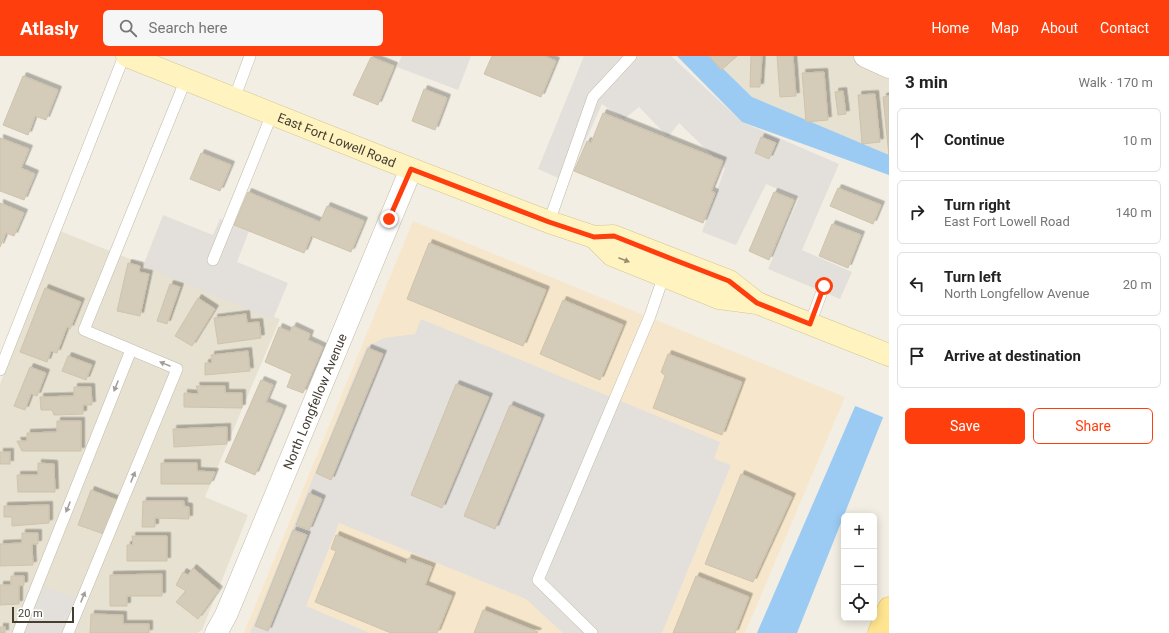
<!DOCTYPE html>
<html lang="en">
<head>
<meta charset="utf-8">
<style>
  :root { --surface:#fff; --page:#f6f6f6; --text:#222; --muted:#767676; --line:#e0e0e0; --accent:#ff3e0d }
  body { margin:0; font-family:Roboto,sans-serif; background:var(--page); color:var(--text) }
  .controls { position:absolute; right:12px; bottom:12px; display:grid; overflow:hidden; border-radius:6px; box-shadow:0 2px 10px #0003 }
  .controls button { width:36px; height:36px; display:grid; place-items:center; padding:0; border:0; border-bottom:1px solid var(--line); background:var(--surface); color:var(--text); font:20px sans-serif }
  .scale { position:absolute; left:12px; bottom:10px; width:62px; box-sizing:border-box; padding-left:4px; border:2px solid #443e33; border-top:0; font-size:11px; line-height:14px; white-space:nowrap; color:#443e33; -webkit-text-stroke:3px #fff; paint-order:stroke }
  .stop { position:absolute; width:12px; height:12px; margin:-9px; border:3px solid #ff3e0d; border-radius:50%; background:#fff }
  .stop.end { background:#ff3e0d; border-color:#fff; box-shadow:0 1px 4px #0008 }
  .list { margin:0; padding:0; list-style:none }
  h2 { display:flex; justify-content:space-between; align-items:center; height:52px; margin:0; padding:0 16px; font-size:17px }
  h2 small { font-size:13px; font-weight:400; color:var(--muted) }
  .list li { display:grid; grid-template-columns:26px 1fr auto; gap:12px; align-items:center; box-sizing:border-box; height:64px; margin:0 8px 8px; padding:0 8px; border:1px solid var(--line); border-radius:6px }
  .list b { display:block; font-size:15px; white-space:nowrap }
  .list p { margin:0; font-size:13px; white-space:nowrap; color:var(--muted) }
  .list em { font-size:13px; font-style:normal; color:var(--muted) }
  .actions { display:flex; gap:8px; padding:12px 16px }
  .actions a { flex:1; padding:9px 0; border:1px solid var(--accent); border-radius:6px; text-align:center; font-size:14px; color:var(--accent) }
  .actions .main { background:var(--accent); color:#fff }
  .icon { flex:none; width:22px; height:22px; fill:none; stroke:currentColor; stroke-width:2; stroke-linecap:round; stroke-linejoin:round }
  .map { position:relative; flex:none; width:889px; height:577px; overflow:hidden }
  header { display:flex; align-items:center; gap:24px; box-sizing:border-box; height:56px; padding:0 20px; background:var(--accent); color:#fff }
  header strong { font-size:19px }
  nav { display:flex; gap:22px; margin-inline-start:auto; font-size:14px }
  .search { width:280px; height:36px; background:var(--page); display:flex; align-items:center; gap:10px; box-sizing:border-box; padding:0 14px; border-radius:6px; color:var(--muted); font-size:15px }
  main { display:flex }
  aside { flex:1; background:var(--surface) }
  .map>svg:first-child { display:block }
  .residential { fill:#e7e1d1 }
  .commercial { fill:#f6e7cc }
  .parking { fill:#e3e0dc }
  .water { fill:#9bcbf3 }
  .pier { fill:#f2eee3 }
  .building { fill:#d4cbb8; stroke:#cfc3ab; filter:url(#shadow) }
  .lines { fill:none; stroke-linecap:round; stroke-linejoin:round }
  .service-casing { stroke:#c1baa8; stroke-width:12 }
  .minor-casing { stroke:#c1baa8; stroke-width:23 }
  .secondary-casing { stroke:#d4c690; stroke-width:23 }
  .primary-casing { stroke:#e9c55b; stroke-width:23 }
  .service { stroke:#fff; stroke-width:11 }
  .minor { stroke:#fff; stroke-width:22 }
  .secondary { stroke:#fff3c0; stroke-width:22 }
  .primary { stroke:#ffe58f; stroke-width:22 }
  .oneway { fill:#988f72 }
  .oneway2 { fill:#a29e99 }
  .route { stroke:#ff3e0d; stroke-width:5 }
  .labels { text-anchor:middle; stroke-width:3; stroke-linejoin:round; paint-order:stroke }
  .street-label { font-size:13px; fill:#443e33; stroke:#fff }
</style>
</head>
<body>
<header>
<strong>Atlasly</strong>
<div class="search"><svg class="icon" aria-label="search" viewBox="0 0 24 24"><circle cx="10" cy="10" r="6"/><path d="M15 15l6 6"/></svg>Search here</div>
<nav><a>Home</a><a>Map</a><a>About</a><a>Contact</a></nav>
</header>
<main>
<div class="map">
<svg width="889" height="577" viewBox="0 0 889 577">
  <defs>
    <filter id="shadow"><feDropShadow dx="3.5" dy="-3.5" stdDeviation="0" flood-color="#0004"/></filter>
  </defs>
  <rect width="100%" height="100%" fill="#f2eee3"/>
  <g class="residential">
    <path d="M 710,0 L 889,0 L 889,103 L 752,41 Z"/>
    <path d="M 60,175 L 280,263 L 205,441 L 248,459 L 202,574 L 197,577 L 0,577 L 0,328 Z"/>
  </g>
  <path class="commercial" d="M 413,165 L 845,341 L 745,577 L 244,577 Z"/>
  <g class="parking">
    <path d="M 402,0 L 471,0 L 458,34 L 397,11 Z"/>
    <path d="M 584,0 L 671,0 L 742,66 L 839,108 L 802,194 L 852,216 L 840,243 L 768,213 L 799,142 L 766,128 L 736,189 L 702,176 L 725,112 L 679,67 L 668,81 L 639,51 L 624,63 L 602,48 L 567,126 L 538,113 Z"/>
    <path d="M 163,159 L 213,179 L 220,163 L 249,175 L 237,206 L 288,227 L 273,263 L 143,210 Z"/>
    <path d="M 421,263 L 720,386 L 714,403 L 731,409 L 662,577 L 563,577 L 526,543 L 339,467 L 306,550 L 370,577 L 250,577 L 366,291 L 384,282 L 415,278 Z"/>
    <path d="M 44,530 L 79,544 L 66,577 L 24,577 Z"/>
  </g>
  <g class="water">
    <path d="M 677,0 L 710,0 L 752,41 L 889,99 L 889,119 L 742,66 Z"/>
    <path d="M 889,277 L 889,349 L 882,364 L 797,577 L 757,577 L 853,355 Z"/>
  </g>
  <path class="pier" d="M 889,275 L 889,354 L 885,362 L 853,349 L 887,277 Z"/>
  <g class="building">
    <path d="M 492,0 L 544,0 L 556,5 L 541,41 L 484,18 Z"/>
    <path d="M 709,0 L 737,0 L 721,14 Z"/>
    <path d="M 751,0 L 762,0 L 760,31 L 750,31 Z"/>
    <path d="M 777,0 L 793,0 L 796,40 L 780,41 Z"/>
    <path d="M 371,1 L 394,10 L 378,49 L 353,39 Z"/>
    <path d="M 824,16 L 828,64 L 806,66 L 802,17 Z"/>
    <path d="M 23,20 L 58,34 L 46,64 L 35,60 L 28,79 L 3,69 Z"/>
    <path d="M 424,33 L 447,42 L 435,74 L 412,65 Z"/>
    <path d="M 843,35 L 846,58 L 838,59 L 835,36 Z"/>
    <path d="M 875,38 L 880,86 L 862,88 L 858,39 Z"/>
    <path d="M 889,40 L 889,100 L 883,41 Z"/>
    <path d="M 603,57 L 723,105 L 711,135 L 715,137 L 703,167 L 574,115 L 587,85 L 591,87 Z"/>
    <path d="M 761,81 L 776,87 L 769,103 L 755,97 Z"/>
    <path d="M 0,82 L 29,93 L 21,112 L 35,118 L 24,144 L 0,135 Z"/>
    <path d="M 201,97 L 231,109 L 220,135 L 190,123 Z"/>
    <path d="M 838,132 L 881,149 L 873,168 L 830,150 Z"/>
    <path d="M 248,136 L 320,166 L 327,150 L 364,165 L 351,196 L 311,180 L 304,197 L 234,169 Z"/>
    <path d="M 774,136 L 794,144 L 769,204 L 749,195 Z"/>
    <path d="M 0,147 L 24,157 L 14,180 L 6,177 L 0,191 Z"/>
    <path d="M 832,168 L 861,179 L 848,212 L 819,200 Z"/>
    <path d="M 429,187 L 546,234 L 523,290 L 407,243 Z"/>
    <path d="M 128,207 L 140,210 L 139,216 L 149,218 L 140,260 L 117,255 Z"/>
    <path d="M 170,228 L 180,231 L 167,268 L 157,265 Z"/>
    <path d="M 45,232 L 81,246 L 70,273 L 67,271 L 57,297 L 51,295 L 47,306 L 20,296 Z"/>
    <path d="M 198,242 L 215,253 L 192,290 L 175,280 Z"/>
    <path d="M 563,244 L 623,269 L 600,324 L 540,298 Z"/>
    <path d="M 246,258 L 247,267 L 259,266 L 261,282 L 218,288 L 214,262 Z"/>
    <path d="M 293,270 L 310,278 L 308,284 L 323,291 L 303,337 L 287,331 L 292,318 L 265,306 L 279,271 L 290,276 Z"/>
    <path d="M 368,292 L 383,298 L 331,424 L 316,417 Z"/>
    <path d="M 248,295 L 250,315 L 205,319 L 205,307 L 212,307 L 211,299 Z"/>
    <path d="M 668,298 L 742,326 L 722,379 L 653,352 L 665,320 L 661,316 Z"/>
    <path d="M 68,300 L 92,309 L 86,324 L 62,315 Z"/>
    <path d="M 30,311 L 46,317 L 37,340 L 31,338 L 25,354 L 14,350 Z"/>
    <path d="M 261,324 L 273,329 L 266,346 L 283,353 L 255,419 L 225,406 Z"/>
    <path d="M 456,328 L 489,341 L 442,452 L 411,439 Z"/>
    <path d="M 196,330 L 225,330 L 225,337 L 242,337 L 242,352 L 184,351 L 184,337 L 199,338 Z"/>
    <path d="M 74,331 L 91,331 L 92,349 L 83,349 L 83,358 L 54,359 L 52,354 L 41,354 L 40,341 L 74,340 Z"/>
    <path d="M 510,349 L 541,362 L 495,473 L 464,460 Z"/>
    <path d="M 57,365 L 81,365 L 81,395 L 22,395 L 17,385 L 27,385 L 27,377 L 57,376 Z"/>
    <path d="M 227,371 L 227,388 L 174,391 L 173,373 Z"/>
    <rect x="0" y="396" width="10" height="12"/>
    <path d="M 38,407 L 54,408 L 55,436 L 18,436 L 17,419 L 38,419 Z"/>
    <path d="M 161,407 L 197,407 L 197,415 L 215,416 L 210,428 L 161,428 Z"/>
    <path d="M 741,418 L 792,441 L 753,526 L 705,508 Z"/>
    <path d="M 91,434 L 117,444 L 104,478 L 78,469 Z"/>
    <path d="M 309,437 L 322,443 L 309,474 L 296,469 Z"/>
    <path d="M 143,445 L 184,445 L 184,450 L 189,451 L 189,463 L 155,462 L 155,471 L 142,471 Z"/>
    <path d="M 49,449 L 49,467 L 12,470 L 12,461 L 4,461 L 4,450 Z"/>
    <path d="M 293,474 L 307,479 L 268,575 L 255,570 Z"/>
    <path d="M 22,477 L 38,477 L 38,488 L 32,488 L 33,509 L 0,510 L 0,488 L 22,487 Z"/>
    <path d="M 336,479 L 406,508 L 408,502 L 432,511 L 425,529 L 452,540 L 437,577 L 391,577 L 315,546 L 336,495 L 331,493 Z"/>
    <path d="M 132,480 L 167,480 L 167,505 L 127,505 L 127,489 L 133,489 Z"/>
    <path d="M 193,512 L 219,534 L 198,563 L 176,546 L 186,535 L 176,529 L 183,516 L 188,519 Z"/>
    <path d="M 162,518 L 162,540 L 127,540 L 127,550 L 110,550 L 110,519 Z"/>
    <path d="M 11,520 L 24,520 L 24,529 L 19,530 L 19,548 L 0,549 L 0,529 L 11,529 Z"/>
    <path d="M 696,520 L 749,541 L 735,577 L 673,577 Z"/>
    <path d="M 483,554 L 538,576 L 537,577 L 474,577 Z"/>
    <path d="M 91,558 L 123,559 L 123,568 L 149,568 L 149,577 L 90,577 Z"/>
    <rect x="0" y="571" width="5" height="6"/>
  </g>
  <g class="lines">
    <g class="service-casing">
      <g id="service">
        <path d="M 234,43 L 250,0"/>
        <path d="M 549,166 L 593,41 L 631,0"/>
        <path d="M 213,204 L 272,58"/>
        <path d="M 810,268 L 824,230"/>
        <path d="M 0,314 L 124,0"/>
        <path d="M 18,577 L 131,294"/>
        <path d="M 68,577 L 177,313 L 84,274 L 186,23"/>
        <path d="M 592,577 L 538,524 L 650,260 L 664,219"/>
      </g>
    </g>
    <g class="minor-casing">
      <g id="minor">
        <path d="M 865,0 L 889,11"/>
        <path id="s1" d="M 216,577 L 226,559 L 411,113"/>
      </g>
    </g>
    <g class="secondary-casing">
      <g id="secondary">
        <path id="s2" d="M 127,0 L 388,104 L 549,166 L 594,181 L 613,180 L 672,203 L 729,225 L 757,247"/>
        <path d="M 594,181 L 612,199 L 719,242 L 757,247 L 889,299"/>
      </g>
    </g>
    <g class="primary-casing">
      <path id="primary" d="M 879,577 L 889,552"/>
    </g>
    <use href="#service" class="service"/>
    <use href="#minor" class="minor"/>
    <use href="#secondary" class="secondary"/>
    <use href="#primary" class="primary"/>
  </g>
  <defs><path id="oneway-solid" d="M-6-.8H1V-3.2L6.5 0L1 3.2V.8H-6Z"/></defs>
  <use class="oneway" href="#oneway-solid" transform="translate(624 204) rotate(21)"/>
  <g class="oneway2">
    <use href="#oneway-solid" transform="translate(165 308) rotate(-158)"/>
    <use href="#oneway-solid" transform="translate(116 330) rotate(112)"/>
    <use href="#oneway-solid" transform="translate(133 421) rotate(-68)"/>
    <use href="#oneway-solid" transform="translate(68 451) rotate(112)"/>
    <use href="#oneway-solid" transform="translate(83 541) rotate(-68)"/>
  </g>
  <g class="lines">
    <path class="route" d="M 389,163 L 411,113 L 549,166 L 594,181 L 614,180 L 672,203 L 729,225 L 757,247 L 810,268 L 824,230"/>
  </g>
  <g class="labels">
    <g class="street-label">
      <text dy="5" stroke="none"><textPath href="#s2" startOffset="226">East Fort Lowell Road</textPath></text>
      <text dy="5" stroke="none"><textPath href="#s1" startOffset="252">North Longfellow Avenue</textPath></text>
    </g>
  </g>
</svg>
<div class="controls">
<button>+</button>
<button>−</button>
<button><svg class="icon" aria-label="locate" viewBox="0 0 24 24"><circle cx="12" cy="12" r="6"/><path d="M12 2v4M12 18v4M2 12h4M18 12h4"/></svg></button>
</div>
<div class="scale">20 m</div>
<div class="stop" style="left:824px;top:230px"></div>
<div class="stop end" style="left:389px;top:163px"></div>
</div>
<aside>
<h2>3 min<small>Walk · 170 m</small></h2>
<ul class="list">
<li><svg class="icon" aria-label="ahead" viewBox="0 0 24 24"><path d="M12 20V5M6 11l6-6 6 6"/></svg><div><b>Continue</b></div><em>10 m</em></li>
<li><svg class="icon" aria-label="right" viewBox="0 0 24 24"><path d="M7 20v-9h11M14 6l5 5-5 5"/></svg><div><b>Turn right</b><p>East Fort Lowell Road</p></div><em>140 m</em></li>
<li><svg class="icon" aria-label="left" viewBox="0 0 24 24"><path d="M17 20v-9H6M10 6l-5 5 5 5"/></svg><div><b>Turn left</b><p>North Longfellow Avenue</p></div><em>20 m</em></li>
<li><svg class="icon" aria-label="arrive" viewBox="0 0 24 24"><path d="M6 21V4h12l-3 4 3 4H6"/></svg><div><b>Arrive at destination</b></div></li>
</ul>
<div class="actions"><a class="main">Save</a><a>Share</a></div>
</aside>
</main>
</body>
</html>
